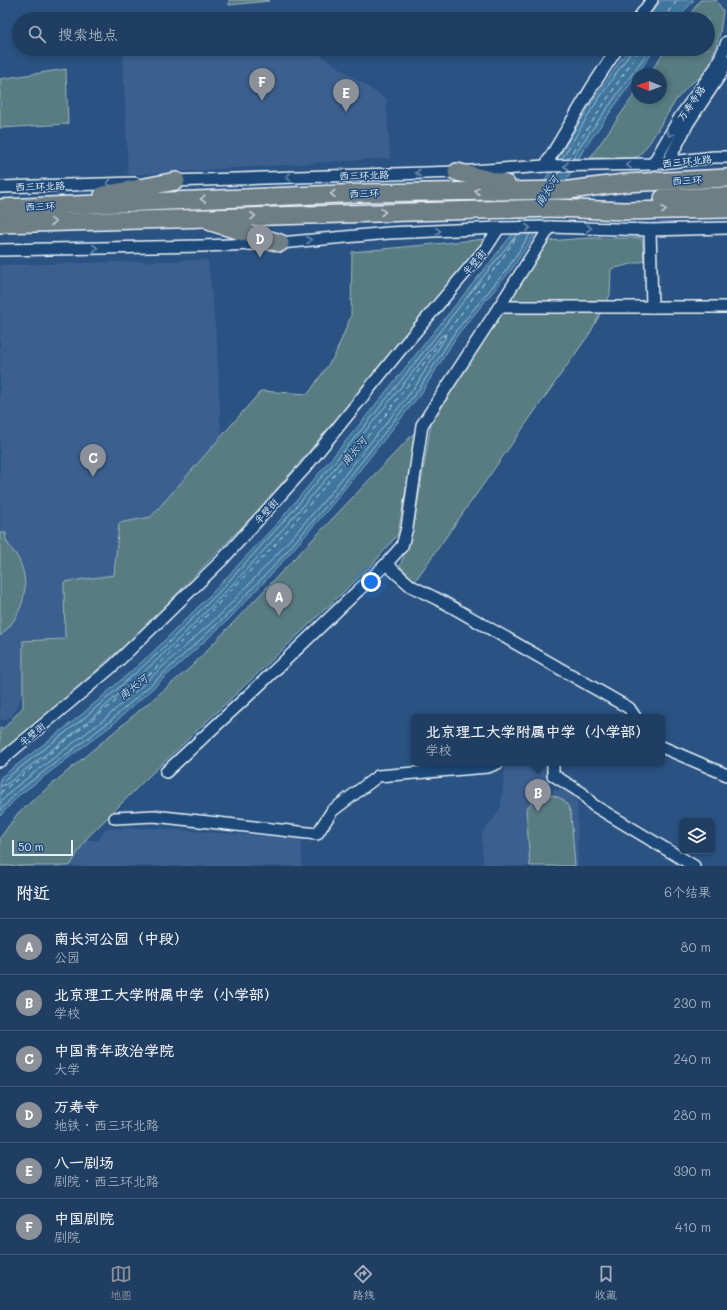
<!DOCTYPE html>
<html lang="zh">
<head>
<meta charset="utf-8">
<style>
  :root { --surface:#203e62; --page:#284568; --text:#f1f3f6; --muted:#a2aebe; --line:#3d5777; --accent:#8c9099 }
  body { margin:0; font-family:Mali,"LXGW WenKai TC",sans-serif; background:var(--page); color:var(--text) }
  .controls { position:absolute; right:12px; bottom:12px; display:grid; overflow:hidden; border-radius:6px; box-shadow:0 2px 6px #0003 }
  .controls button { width:36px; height:36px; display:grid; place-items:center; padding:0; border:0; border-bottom:1px solid var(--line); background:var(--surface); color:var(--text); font:20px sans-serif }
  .compass { position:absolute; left:631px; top:68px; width:36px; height:36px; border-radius:50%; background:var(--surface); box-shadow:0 2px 6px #0003; rotate:271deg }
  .scale { position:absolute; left:12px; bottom:10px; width:61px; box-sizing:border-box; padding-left:4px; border:2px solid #e8f1f8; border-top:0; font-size:11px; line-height:14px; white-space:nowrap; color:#e8f1f8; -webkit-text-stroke:3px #1f4a7a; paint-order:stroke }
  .you { position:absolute; left:371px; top:582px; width:14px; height:14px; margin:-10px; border:3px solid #fff; border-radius:50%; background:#1a73e8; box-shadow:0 0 0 6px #1a73e833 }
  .badge { display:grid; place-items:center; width:26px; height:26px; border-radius:50%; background:var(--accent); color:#fff; font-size:13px; font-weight:700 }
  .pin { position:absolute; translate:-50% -33px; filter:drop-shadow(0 1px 2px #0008) }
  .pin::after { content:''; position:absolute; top:21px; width:14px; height:12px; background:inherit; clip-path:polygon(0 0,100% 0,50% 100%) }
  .popup { position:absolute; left:411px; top:714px; width:254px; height:52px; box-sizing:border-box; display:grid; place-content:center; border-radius:6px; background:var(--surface); filter:drop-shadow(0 1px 3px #0005); font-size:13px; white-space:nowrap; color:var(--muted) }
  .popup b { font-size:15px; color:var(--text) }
  .popup::after { content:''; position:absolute; left:50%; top:100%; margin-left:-8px; border:8px solid transparent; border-top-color:var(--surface) }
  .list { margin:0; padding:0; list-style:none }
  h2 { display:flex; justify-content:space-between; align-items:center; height:52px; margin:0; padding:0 16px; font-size:17px }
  h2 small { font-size:13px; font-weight:400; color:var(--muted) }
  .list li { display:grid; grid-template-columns:26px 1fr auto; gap:12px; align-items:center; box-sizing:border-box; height:56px; padding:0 16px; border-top:1px solid var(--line) }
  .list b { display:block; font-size:15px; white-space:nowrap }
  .list p { margin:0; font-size:13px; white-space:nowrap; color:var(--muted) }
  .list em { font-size:13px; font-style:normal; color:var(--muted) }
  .icon { flex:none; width:22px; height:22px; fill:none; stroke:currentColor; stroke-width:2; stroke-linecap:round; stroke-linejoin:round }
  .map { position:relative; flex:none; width:727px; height:866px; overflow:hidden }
  .search { position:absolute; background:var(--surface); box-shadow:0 2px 6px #0003; left:12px; right:12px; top:12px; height:44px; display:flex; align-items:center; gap:10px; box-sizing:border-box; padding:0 14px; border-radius:22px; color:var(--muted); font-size:15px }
  .sheet { height:388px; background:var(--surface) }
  nav { display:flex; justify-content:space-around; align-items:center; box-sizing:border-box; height:56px; border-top:1px solid var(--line); background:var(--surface); font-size:11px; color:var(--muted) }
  nav a { display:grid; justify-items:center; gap:2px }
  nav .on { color:var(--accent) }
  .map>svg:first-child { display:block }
  .built { fill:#3b6190 }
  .green { fill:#587c82; stroke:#a0b6bd }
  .water { fill:#41769e; stroke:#84a7c2 }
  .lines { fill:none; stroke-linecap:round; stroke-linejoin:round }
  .shore { stroke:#a5c0d4; stroke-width:1 }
  .ferry { stroke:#cfdfea; stroke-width:1; stroke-dasharray:5 4; stroke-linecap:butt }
  .minor-casing { stroke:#e8f1f8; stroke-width:14 }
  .highway-casing { stroke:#e8f1f8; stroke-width:20 }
  .minor { stroke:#1f4a7a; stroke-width:11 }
  .highway { stroke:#6d7e84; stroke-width:17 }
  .oneway { stroke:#6f8dac }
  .oneway2 { stroke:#c3ced5 }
  .labels { text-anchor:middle; stroke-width:3; stroke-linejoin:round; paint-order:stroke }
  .street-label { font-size:10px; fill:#e8f1f8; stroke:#1f4a7a }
  .water-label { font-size:11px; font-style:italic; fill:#cfdfea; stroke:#1f4a7a }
</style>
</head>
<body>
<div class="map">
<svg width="727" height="866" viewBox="0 0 727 866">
  <rect width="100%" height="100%" fill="#2a5383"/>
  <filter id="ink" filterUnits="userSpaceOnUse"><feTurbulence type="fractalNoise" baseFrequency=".025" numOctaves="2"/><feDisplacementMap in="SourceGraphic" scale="8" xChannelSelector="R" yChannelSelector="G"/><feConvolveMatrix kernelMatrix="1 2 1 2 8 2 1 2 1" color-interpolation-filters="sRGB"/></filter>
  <g filter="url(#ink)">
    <g class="built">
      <path d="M 163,49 L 311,49 L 386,99 L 390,158 L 128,175 L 123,52 Z"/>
      <path d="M 208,260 L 217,345 L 221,437 L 151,517 L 119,523 L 114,575 L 66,639 L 24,675 L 24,690 L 18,705 L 12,716 L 5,720 L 0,720 L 0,265 Z"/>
      <path d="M 549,764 L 548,789 L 569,791 L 574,795 L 577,802 L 578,866 L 483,866 L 482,833 L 495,817 L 501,807 L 505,766 Z"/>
      <path d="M 150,828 L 301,839 L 302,866 L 70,866 L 86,839 L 98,841 L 106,829 Z"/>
    </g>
    <g class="green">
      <path d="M 229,0 L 269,0 L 269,1 L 229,5 Z"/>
      <path d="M 700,0 L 716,0 L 723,11 L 720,33 L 708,72 L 690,84 L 676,100 L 650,142 L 639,156 L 632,158 L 590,158 L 637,91 L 637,98 L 661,98 L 661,74 L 649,74 L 666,49 L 708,49 L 708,19 L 687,19 Z"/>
      <path d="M 66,69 L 68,124 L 0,128 L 0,79 Z"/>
      <path d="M 587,238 L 642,238 L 644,261 L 611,269 L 610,295 L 590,333 L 415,581 L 400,566 L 413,530 L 431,424 L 548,241 Z"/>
      <path d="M 486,239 L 366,384 L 265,503 L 142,630 L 0,756 L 0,728 L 4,728 L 23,707 L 23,641 L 65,639 L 64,582 L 114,575 L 119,523 L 151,517 L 261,391 L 308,394 L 335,355 L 351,316 L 352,252 Z"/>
      <path d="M 416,431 L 398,534 L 373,564 L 147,778 L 86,839 L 70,866 L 0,866 L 0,838 L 18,813 L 191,667 Z"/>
      <path d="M 0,533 L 6,533 C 6,535 5,540 7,542 C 10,548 16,553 19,560 C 32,587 22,617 0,636 Z"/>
      <path d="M 546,795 C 559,795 568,801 571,814 L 575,866 L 530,866 L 526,807 L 528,807 C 533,800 538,796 546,795 Z"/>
    </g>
    <g class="water">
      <path d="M 661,0 L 694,0 L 677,19 L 648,19 Z"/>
      <path d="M 628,49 L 655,49 L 584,149 L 534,236 L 511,270 L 458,334 L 422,392 L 331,506 L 276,569 L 229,619 L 112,725 L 18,796 L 0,816 L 0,778 L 80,716 L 153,652 L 213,592 L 281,519 L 360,424 L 511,236 L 589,107 Z"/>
    </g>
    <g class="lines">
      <g class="shore">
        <path d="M 562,159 L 592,109 L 630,53 L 631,49"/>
        <path d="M 573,159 L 580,146 L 650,49"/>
        <path d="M 0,781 L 4,780 L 83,719 L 156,655 L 216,595 L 284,521 L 364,427 L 517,234"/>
        <path d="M 0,786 L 7,784 C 33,763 61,744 87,722 C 111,701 136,680 160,657 C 264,559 353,448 442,335 L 445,335 L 445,338 L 415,387 L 324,501 L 269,563 L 222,613 L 106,718 L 13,789 L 0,803"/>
        <path d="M 0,811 L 16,793 L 109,722 L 164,673 L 226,616 L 273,567 L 328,504 L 419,389 L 455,332 L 508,268 L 530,234"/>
      </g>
      <g class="ferry">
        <path d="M 662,19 L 678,0"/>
        <path d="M 567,160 L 640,49"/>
        <path d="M 553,182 L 560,171"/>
        <path d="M 526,222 L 530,216"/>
        <path d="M 0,793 L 151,673 L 273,547 L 384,417 L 501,260 L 519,233"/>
      </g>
      <g class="minor-casing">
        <g id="minor">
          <path d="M 638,19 L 652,0"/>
          <path d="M 668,162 L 688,123 L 720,75 L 727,61"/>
          <path d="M 653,164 L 680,117 L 716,67 L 727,42"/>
          <path d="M 545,166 L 592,87 L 617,49"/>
          <path d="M 170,181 L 457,172 L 545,166 L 653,164 L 714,157 L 727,157"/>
          <path d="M 0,187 L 135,183"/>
          <path d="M 550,227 L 499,307 L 652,307 L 650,230"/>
          <path d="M 0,250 L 203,246 L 280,243 L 389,233 L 499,228 L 550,227 L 650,230 L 727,228"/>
          <path d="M 652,307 L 727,307"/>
          <path d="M 386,564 L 411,586 L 445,603 L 629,708 L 635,717"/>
          <path d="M 662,747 L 727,775"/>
          <path d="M 0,761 L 113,666 L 222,560 L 305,468 L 406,343 L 486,248 L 499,228"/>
          <path d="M 553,763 L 553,775 L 582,793 L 593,805 L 694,866"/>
          <path d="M 166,772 L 251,693 L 386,564 L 402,546 L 407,528 L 422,425 L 499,307"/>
          <path d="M 115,818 L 154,816 L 317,834 L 332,811 L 378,776 L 488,767 L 498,763"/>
        </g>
      </g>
      <g class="highway-casing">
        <g id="highway">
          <path d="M 457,172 L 506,184"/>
          <path d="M 103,195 L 176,181"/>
          <path d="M 663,198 L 727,196"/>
          <path d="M 0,208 L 363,193 L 569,190 L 625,183 L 727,178"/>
          <path d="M 211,222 L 280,243"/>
          <path d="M 0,224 L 517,209 L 555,208 L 623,211 L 727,209"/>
        </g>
      </g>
      <use href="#minor" class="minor"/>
      <use href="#highway" class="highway"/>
    </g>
    <defs><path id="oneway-chevron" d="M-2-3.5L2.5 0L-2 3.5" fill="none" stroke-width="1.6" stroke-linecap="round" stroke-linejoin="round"/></defs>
    <g class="oneway">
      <use href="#oneway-chevron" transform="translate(670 134) rotate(120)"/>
      <use href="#oneway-chevron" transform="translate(629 165) rotate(179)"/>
      <use href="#oneway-chevron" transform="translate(566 166) rotate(179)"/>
      <use href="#oneway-chevron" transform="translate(418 173) rotate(178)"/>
      <use href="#oneway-chevron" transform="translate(288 177) rotate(178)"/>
      <use href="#oneway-chevron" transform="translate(109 183) rotate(178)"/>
      <use href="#oneway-chevron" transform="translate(528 228) rotate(-1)"/>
      <use href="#oneway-chevron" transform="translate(589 228) rotate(2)"/>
      <use href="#oneway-chevron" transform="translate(438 231) rotate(-3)"/>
      <use href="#oneway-chevron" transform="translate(309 240) rotate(-5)"/>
      <use href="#oneway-chevron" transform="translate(95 248) rotate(-1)"/>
    </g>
    <g class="oneway2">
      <use href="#oneway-chevron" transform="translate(477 191) rotate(179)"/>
      <use href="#oneway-chevron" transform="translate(333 194) rotate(178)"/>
      <use href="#oneway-chevron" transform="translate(203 199) rotate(178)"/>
      <use href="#oneway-chevron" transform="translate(664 210) rotate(-1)"/>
      <use href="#oneway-chevron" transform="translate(383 212) rotate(-2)"/>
      <use href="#oneway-chevron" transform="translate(253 216) rotate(-2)"/>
      <use href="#oneway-chevron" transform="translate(53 222) rotate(-2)"/>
    </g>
  </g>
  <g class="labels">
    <g class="street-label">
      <text transform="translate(691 103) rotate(-55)" y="4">万寿寺路</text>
      <text transform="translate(687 161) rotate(-6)" y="4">西三环北路</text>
      <text transform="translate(364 175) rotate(-2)" y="4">西三环北路</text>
      <text transform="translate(687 180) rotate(-3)" y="4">西三环</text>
      <text transform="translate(40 186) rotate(-2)" y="4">西三环北路</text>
      <text transform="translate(364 193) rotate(-2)" y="4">西三环</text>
      <text transform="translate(40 206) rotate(-2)" y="4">西三环</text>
      <text transform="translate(474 262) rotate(-50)" y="4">半壁街</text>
      <text transform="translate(266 511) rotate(-48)" y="4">半壁街</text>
      <text transform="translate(32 734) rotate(-40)" y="4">半壁街</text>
    </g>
    <g class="water-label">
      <text transform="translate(547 191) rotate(-57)" y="4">南长河</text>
      <text transform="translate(354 451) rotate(-50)" y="4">南长河</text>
      <text transform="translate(133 687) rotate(-38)" y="4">南长河</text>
    </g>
  </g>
</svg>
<div class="controls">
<button><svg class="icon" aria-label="layers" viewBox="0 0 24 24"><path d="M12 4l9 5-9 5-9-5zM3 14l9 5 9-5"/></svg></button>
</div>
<svg class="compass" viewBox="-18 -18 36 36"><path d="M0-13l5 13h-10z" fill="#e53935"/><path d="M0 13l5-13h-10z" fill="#a2aebe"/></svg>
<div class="scale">50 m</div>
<div class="you"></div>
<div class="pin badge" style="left:279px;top:616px">A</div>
<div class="pin badge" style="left:538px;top:812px">B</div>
<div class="popup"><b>北京理工大学附属中学（小学部）</b>学校</div>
<div class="pin badge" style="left:93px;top:477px">C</div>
<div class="pin badge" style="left:260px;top:258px">D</div>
<div class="pin badge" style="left:346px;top:112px">E</div>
<div class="pin badge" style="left:262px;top:101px">F</div>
<div class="search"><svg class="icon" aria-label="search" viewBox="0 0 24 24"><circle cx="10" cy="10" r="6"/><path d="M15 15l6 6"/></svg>搜索地点</div>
</div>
<section class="sheet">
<h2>附近<small>6个结果</small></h2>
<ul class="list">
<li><span class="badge">A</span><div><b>南长河公园（中段）</b><p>公园</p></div><em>80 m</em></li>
<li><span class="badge">B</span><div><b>北京理工大学附属中学（小学部）</b><p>学校</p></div><em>230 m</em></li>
<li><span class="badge">C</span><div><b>中国青年政治学院</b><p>大学</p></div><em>240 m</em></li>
<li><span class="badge">D</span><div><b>万寿寺</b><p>地铁 · 西三环北路</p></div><em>280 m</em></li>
<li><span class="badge">E</span><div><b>八一剧场</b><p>剧院 · 西三环北路</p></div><em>390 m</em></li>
<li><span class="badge">F</span><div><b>中国剧院</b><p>剧院</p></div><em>410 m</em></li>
</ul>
</section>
<nav>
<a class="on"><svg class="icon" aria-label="map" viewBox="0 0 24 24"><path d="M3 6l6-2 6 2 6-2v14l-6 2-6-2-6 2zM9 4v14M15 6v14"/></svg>地图</a>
<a><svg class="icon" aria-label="directions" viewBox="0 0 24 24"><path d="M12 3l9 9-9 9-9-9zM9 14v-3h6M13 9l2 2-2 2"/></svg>路线</a>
<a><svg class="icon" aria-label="saved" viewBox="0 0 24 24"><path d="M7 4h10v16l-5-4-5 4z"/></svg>收藏</a>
</nav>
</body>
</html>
